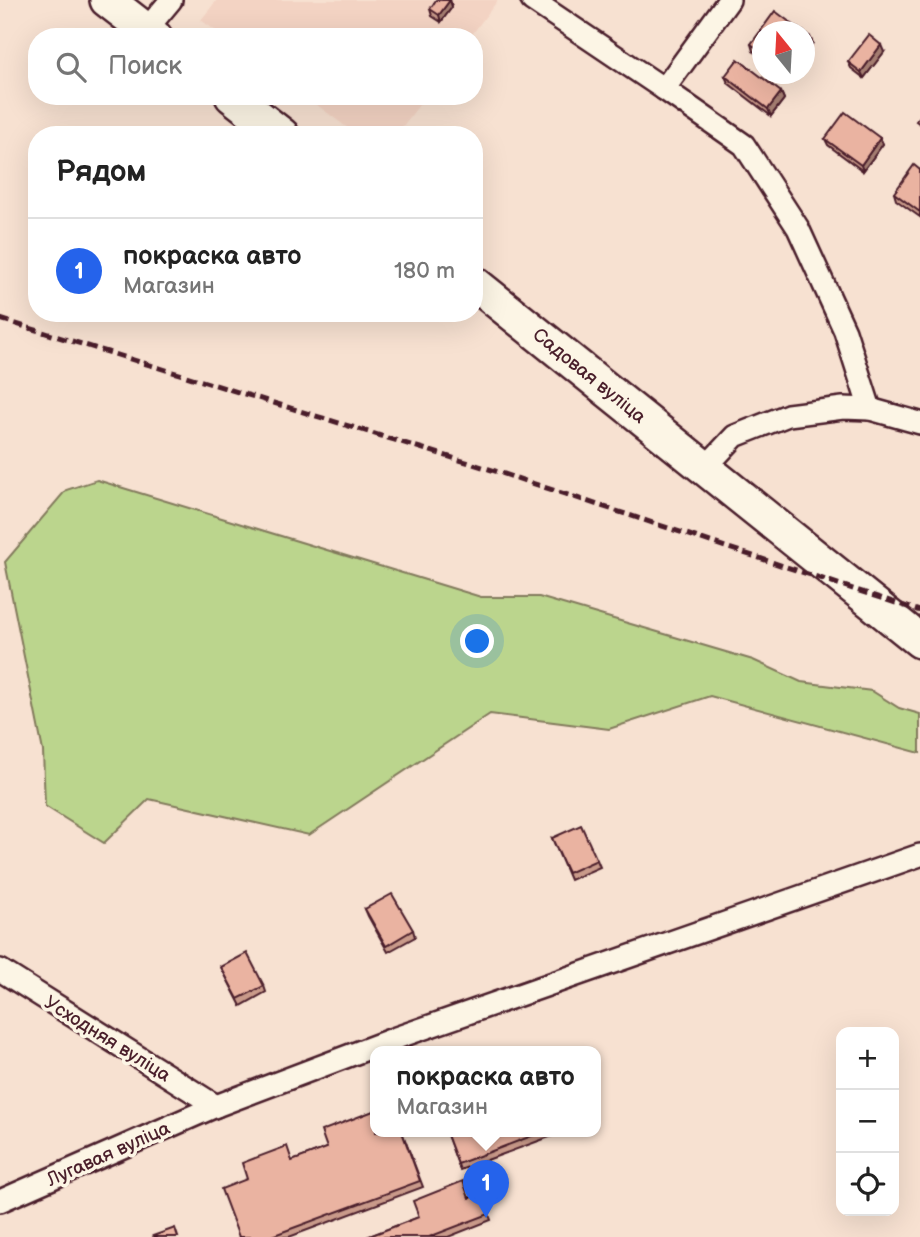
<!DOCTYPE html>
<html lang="ru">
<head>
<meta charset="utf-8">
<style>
  :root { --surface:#fff; --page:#f2f2f2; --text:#222; --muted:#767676; --line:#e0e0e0; --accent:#2563eb }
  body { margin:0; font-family:"Balsamiq Sans",sans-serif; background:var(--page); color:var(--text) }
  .controls { position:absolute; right:21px; bottom:21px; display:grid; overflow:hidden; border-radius:14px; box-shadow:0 7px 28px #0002 }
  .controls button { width:63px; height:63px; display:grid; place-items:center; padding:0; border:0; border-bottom:2px solid var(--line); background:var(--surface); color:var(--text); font:35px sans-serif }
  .compass { position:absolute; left:752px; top:21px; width:63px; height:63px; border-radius:50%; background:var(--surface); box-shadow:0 7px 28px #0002; rotate:342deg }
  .you { position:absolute; left:478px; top:642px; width:24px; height:24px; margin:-18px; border:5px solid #fff; border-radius:50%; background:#1a73e8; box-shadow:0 0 0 10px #1a73e833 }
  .badge { display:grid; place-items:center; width:46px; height:46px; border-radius:50%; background:var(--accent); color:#fff; font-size:23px; font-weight:700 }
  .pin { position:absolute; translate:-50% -58px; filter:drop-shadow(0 2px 4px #0008) }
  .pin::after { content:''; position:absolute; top:37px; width:24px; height:21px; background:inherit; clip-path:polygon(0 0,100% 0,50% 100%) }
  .popup { position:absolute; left:370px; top:1046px; width:231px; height:91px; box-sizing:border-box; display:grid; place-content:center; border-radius:14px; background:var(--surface); filter:drop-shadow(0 2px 5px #0005); font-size:23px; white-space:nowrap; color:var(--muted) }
  .popup b { font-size:26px; color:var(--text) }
  .popup::after { content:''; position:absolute; left:50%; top:100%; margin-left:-14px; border:14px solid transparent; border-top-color:var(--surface) }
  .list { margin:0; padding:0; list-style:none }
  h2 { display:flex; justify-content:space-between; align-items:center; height:91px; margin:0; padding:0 28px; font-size:30px }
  h2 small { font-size:23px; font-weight:400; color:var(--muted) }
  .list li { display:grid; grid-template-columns:46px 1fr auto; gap:21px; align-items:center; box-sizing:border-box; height:105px; padding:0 28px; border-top:2px solid var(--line) }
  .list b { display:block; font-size:26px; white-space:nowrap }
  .list p { margin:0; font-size:23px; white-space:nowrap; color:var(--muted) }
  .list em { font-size:23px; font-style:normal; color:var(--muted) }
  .icon { flex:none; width:38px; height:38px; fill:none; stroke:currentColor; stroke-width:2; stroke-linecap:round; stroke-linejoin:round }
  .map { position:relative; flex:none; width:920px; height:1237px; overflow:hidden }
  .search { position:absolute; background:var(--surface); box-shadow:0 7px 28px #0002; left:28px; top:28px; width:455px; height:77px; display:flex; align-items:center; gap:18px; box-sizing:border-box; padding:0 24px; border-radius:28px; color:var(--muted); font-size:26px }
  .panel { position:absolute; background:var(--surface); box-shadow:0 7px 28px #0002; left:28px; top:126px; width:455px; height:196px; border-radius:28px }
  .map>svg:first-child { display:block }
  .built { fill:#f3d3c3 }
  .green { fill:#bbd58d; stroke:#827a5c; stroke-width:2 }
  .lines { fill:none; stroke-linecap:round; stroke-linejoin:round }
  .street-casing { stroke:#4a1f2b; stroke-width:26 }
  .primary-casing { stroke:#4a1f2b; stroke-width:38 }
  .street { stroke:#fcf5e5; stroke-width:21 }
  .primary { stroke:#fcf5e5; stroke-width:33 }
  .rail { stroke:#4a1f2b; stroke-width:5; stroke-dasharray:10 5; stroke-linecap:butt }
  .wall { fill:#c99a8a; stroke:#4a1f2b; stroke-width:2 }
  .shaded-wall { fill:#a47d71; stroke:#4a1f2b; stroke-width:2 }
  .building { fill:#eab3a1; stroke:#4a1f2b; stroke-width:2 }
  .labels { text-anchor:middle; stroke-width:7; stroke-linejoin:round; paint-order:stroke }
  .street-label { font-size:19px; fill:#4a1f2b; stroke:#fcf5e5 }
</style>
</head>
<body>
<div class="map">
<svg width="920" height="1237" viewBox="0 0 920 1237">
  <rect width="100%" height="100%" fill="#f7e1d1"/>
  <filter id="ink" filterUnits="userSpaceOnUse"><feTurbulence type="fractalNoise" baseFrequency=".0143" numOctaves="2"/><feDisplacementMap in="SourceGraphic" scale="14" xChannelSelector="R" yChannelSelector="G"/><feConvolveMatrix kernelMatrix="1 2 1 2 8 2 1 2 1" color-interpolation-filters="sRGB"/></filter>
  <g filter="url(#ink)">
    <g class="built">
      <path d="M 217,0 L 498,0 L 470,37 L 224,37 L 201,20 Z"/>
      <path d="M 305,96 L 426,96 L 396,135 L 357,135 Z"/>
    </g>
    <path class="green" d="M 97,480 L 481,597 L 539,597 L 753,660 L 801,682 L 872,691 L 899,708 L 920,714 L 920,753 L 710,696 L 609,729 L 490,714 L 309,835 L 149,799 L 104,843 L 45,806 L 43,751 L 5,562 L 66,490 Z"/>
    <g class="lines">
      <g class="street-casing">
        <g id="street">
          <path d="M 532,0 L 664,89"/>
          <path d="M 729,0 L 664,89 L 744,145 L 798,228 L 845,331 L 870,409"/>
          <path d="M 146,30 L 171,0"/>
          <path d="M 705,468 L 735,436 L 788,415 L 843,408 L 870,409 L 920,423"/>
          <path d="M 0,970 L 216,1106"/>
          <path d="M 0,1201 L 216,1106 L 393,1039 L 920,855"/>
        </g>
      </g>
      <g class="primary-casing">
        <g id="primary">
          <path d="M 107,0 L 155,37"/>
          <path d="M 232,96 L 282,135"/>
          <path d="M 474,283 L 920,641"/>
        </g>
      </g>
      <use href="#street" class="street"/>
      <use href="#primary" class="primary"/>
      <path class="rail" d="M 0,319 L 489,469 L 920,611"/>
    </g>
    <g class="wall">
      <path d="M 450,0 L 452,7 L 441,22 L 432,16 L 430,9 Z"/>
      <path d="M 762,32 L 762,57 L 753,51 L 751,44 Z"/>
      <path d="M 884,52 L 864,78 L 851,68 L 848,62 Z"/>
      <path d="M 725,76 L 781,92 L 784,99 L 771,116 L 728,83 Z"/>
      <path d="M 880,138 L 883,144 L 863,171 L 828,145 L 825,139 Z"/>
      <path d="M 920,170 L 920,217 L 896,200 L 894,193 Z"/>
      <path d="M 552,838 L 597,860 L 600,867 L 570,880 Z"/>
      <path d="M 365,909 L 413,930 L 415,937 L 388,952 L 368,916 Z"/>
      <path d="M 221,967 L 264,986 L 266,992 L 241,1006 Z"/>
      <path d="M 402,1132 L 423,1187 L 289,1237 L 239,1237 L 292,1161 L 327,1148 Z"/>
      <path d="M 446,1132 L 551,1132 L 552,1136 L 460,1170 Z"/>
      <path d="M 481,1193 L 491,1220 L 448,1237 L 367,1237 Z"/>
    </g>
    <g class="shaded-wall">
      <path d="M 450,0 L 452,7 L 441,22 L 439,15 Z"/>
      <path d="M 810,37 L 813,43 L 804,55 L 804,45 Z"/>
      <path d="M 881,45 L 884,52 L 864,78 L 861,72 Z"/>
      <path d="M 781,92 L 784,99 L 771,116 L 768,109 Z"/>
      <path d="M 880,138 L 883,144 L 863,171 L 861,165 Z"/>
    </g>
    <g class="building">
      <path d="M 436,0 L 450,0 L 439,15 L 430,9 Z"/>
      <path d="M 775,11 L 803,32 L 762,32 L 762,52 L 751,44 Z"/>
      <path d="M 804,32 L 810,37 L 804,45 Z"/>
      <path d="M 869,35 L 881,45 L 861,72 L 848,62 Z"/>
      <path d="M 738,59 L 781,92 L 768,109 L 725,76 Z"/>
      <path d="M 845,112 L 880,138 L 861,165 L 825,139 Z"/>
      <path d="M 920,116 L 920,124 L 916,121 Z"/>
      <path d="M 914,165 L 920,170 L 920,212 L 894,193 Z"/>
      <path d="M 581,825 L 597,860 L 568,873 L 552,838 Z"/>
      <path d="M 392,894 L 413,930 L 386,946 L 365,909 Z"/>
      <path d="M 247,953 L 264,986 L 238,999 L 221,967 Z"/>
      <path d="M 376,1110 L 376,1132 L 402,1132 L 420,1181 L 269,1237 L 239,1237 L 221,1189 L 247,1179 L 242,1163 L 287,1146 L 292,1161 L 327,1148 L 321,1131 Z"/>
      <path d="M 446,1132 L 542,1132 L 458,1164 Z"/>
      <path d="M 463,1181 L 469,1198 L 481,1193 L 489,1214 L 429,1237 L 367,1237 L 419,1217 L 413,1201 Z"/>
      <path d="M 175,1228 L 178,1237 L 154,1237 L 153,1236 Z"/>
    </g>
  </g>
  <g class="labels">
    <g class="street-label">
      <text transform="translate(590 375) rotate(39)" y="7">Садовая вуліца</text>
      <text transform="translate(108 1038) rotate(32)" y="7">Усходняя вуліца</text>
      <text transform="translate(108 1153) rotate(-24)" y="7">Лугавая вуліца</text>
    </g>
  </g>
</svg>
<div class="controls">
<button>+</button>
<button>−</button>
<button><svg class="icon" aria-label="locate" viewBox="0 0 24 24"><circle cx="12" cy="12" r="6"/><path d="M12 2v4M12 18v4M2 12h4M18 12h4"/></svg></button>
</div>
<svg class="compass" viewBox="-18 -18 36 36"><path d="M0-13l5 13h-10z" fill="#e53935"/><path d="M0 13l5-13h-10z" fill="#767676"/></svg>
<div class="you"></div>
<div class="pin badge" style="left:486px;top:1218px">1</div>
<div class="popup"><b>покраска авто</b>Магазин</div>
<div class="search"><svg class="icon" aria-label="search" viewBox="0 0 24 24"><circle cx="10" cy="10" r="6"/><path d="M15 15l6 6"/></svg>Поиск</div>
<section class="panel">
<h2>Рядом<small></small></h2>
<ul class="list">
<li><span class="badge">1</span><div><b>покраска авто</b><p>Магазин</p></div><em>180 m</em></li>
</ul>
</section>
</div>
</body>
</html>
